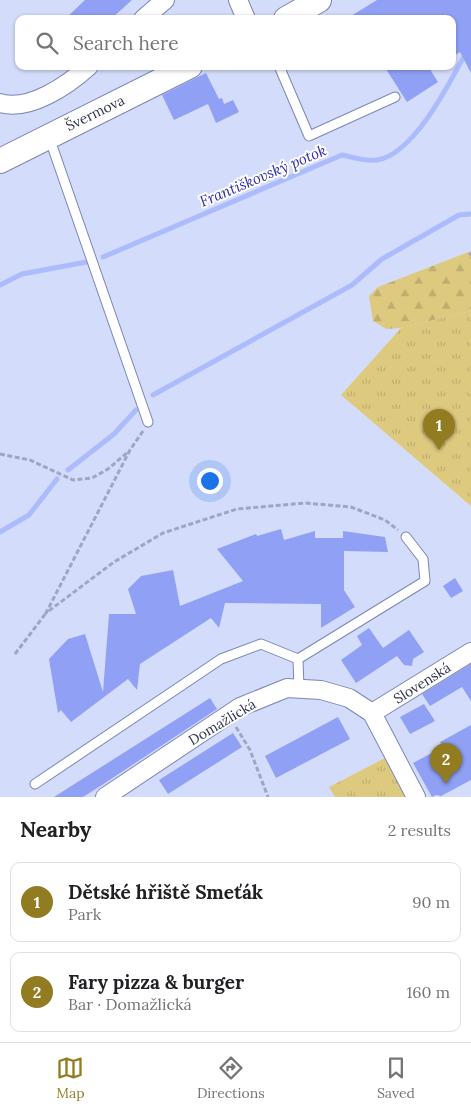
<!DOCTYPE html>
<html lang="en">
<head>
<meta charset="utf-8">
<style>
  :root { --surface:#fff; --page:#f6f6f6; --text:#202124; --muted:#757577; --line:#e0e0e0; --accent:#927c22 }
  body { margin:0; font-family:Lora,serif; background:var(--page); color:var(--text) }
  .you { position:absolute; left:209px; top:480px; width:18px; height:18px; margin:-12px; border:4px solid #fff; border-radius:50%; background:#1a73e8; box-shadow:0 0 0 8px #1a73e833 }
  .badge { display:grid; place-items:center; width:32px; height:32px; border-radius:50%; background:var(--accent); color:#fff; font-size:16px; font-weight:700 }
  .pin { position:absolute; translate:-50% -41px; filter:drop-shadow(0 1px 2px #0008) }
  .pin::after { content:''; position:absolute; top:26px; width:18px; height:15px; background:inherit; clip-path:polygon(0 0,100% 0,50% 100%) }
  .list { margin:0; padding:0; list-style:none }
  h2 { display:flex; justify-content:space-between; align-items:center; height:65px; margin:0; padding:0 20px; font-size:21px }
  h2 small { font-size:16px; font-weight:400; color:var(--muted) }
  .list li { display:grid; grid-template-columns:32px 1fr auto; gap:15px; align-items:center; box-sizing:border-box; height:80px; margin:0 10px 10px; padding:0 10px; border:1px solid var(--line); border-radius:10px }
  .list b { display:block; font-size:19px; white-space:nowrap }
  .list p { margin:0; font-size:16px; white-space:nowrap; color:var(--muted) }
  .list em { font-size:16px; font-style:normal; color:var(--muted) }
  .icon { flex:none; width:28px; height:28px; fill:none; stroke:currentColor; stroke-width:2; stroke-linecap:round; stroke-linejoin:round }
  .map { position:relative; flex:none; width:471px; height:797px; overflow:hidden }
  .search { position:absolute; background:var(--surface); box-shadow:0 1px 4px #0004; left:15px; right:15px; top:15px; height:55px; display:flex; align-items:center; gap:12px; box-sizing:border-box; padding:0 18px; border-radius:10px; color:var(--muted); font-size:19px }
  .sheet { height:245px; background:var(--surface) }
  nav { display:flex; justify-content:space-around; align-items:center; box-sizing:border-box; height:70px; border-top:1px solid var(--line); background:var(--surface); font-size:14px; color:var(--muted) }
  nav a { display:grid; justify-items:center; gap:2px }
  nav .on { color:var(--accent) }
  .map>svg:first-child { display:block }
  .forest { fill:url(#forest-firs) }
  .park { fill:url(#park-tufts) }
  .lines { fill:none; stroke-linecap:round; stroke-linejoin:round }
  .stream { stroke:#acbbfc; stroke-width:5 }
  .building { fill:#8fa0f5 }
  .lane-casing { stroke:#7b86b6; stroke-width:11 }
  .street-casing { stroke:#7b86b6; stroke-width:20 }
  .secondary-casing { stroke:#7b86b6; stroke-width:26 }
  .path { stroke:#9fa6c2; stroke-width:3; stroke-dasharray:5 2.5; stroke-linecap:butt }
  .lane { stroke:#fff; stroke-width:9 }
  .street { stroke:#fff; stroke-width:18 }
  .secondary { stroke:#fff; stroke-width:24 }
  .labels { text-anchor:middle; stroke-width:4; stroke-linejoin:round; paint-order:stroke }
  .street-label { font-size:14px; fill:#2f3348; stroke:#fefefe }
  .water-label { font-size:15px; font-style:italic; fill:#2f2ea7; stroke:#fefefe }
</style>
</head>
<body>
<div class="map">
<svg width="471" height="797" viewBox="0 0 471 797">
  <defs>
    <pattern id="forest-firs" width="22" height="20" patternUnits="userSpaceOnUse" patternTransform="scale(1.25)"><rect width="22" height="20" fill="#deca7f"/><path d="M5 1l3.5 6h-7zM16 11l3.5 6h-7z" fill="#bfae6f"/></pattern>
    <pattern id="park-tufts" width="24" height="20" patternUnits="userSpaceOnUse" patternTransform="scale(1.25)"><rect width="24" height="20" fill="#deca7f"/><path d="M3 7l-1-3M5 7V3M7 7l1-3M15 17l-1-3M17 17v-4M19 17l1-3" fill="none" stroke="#bfae6f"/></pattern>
  </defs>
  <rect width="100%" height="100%" fill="#d4dcfb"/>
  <path class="forest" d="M 471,251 L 471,311 L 401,328 L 386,329 L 373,321 L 369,296 L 378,287 Z"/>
  <g class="park">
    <path d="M 471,311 L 471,506 L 341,395 L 401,328 Z"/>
    <path d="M 385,758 L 405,797 L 335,797 L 329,787 Z"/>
  </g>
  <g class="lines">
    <g class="stream">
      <path d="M 103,257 L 342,155 C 353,157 367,162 377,160 C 416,154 453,76 471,43"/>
      <path d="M 0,285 L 22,274 L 92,261"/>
      <path d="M 153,395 L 352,285 L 382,259 L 459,215 L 471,214"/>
      <path d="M 68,470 L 114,434 L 136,410"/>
      <path d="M 0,532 L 29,515 L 57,479"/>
    </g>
  </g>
  <g class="building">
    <path d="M 85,0 L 132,0 L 111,19 L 65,19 Z"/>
    <path d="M 377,0 L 471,0 L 471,73 L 460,52 L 452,57 L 452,19 L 346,19 Z"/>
    <path d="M 384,66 L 428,66 L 438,82 L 407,102 Z"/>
    <path d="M 206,73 L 219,99 L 222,98 L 224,104 L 233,100 L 239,112 L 216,123 L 208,104 L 174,120 L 162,95 Z"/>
    <path d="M 281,529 L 284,540 L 315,531 L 315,538 L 343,538 L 343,531 L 385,537 L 388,552 L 344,551 L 344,590 L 355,607 L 321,628 L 321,604 L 225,603 L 219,628 L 211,618 L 140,664 L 137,690 L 128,679 L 71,722 L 61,710 L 58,713 L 49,659 L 68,639 L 85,634 L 103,692 L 109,614 L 136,614 L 128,589 L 141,576 L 173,570 L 180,606 L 243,581 L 217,549 L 256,534 L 257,536 Z"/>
    <path d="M 455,578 L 463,591 L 451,598 L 443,586 Z"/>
    <path d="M 369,628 L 383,648 L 409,630 L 424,652 L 413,659 L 412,666 L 404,665 L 397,656 L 356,683 L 341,660 L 362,645 L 357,636 Z"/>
    <path d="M 471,664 L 471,701 L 462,687 L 430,706 L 422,694 Z"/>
    <path d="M 210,698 L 217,709 L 102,785 L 83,797 L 54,797 Z"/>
    <path d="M 424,704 L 435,721 L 410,734 L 400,717 Z"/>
    <path d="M 338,717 L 350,739 L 276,778 L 265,756 Z"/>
    <path d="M 471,725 L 471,780 L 441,796 L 436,795 L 432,797 L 413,763 L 443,747 L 440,742 Z"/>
    <path d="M 233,733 L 242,747 L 168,794 L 159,780 Z"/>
  </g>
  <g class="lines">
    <g class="lane-casing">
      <g id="lane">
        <path d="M 279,66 L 309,136 L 395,97"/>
        <path d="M 49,137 L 148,422"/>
        <path d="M 299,689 L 298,659 L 425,581 L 423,559 L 406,537"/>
        <path d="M 35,784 L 221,659 L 261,644 L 298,659"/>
      </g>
    </g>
    <g class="street-casing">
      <g id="street">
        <path d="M 238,0 L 246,19"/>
        <path d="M 143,19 L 165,0"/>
        <path d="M 0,103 C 29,112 68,85 89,66"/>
        <path d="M 372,713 L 471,652"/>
        <path d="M 105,797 L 240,707 L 287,688 L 321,690 L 349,698 L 372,713 L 416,797"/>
      </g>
    </g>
    <g class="secondary-casing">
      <g id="secondary">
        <path d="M 286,19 L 319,0"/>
        <path d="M 0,161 L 190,66"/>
      </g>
    </g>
    <g class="path">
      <path d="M 469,255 L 471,253"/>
      <path d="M 143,431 L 130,450 L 46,613 L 114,562 L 163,533 L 237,509 L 305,503 L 351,507 L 385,520 L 398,530"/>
      <path d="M 0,454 L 30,460 L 73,480 L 92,478 L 108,469 L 128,452"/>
      <path d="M 15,654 L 46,613"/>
      <path d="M 236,727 L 250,750 L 268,797"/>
    </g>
    <use href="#lane" class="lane"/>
    <use href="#street" class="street"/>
    <use href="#secondary" class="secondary"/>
  </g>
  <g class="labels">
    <g class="street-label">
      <text transform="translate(95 113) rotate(-26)" y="5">Švermova</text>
      <text transform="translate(422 683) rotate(-32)" y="5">Slovenská</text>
      <text transform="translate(222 722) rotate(-31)" y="5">Domažlická</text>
    </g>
    <g class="water-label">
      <text transform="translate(263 176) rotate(-23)" y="5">Františkovský potok</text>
    </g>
  </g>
</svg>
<div class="you"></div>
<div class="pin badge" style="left:439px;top:450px">1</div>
<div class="pin badge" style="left:446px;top:784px">2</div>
<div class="search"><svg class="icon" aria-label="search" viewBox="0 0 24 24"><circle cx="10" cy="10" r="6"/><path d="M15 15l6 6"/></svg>Search here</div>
</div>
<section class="sheet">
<h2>Nearby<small>2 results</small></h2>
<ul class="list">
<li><span class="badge">1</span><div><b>Dětské hřiště Smeťák</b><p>Park</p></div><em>90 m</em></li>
<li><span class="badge">2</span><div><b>Fary pizza &amp; burger</b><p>Bar · Domažlická</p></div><em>160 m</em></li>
</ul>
</section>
<nav>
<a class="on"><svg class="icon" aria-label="map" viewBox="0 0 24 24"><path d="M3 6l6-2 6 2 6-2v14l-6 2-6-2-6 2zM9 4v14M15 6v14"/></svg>Map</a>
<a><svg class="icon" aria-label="directions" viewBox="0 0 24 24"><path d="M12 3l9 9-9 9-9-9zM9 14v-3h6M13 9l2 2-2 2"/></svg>Directions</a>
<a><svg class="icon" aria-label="saved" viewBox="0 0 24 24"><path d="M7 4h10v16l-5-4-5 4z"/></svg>Saved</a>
</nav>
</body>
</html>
